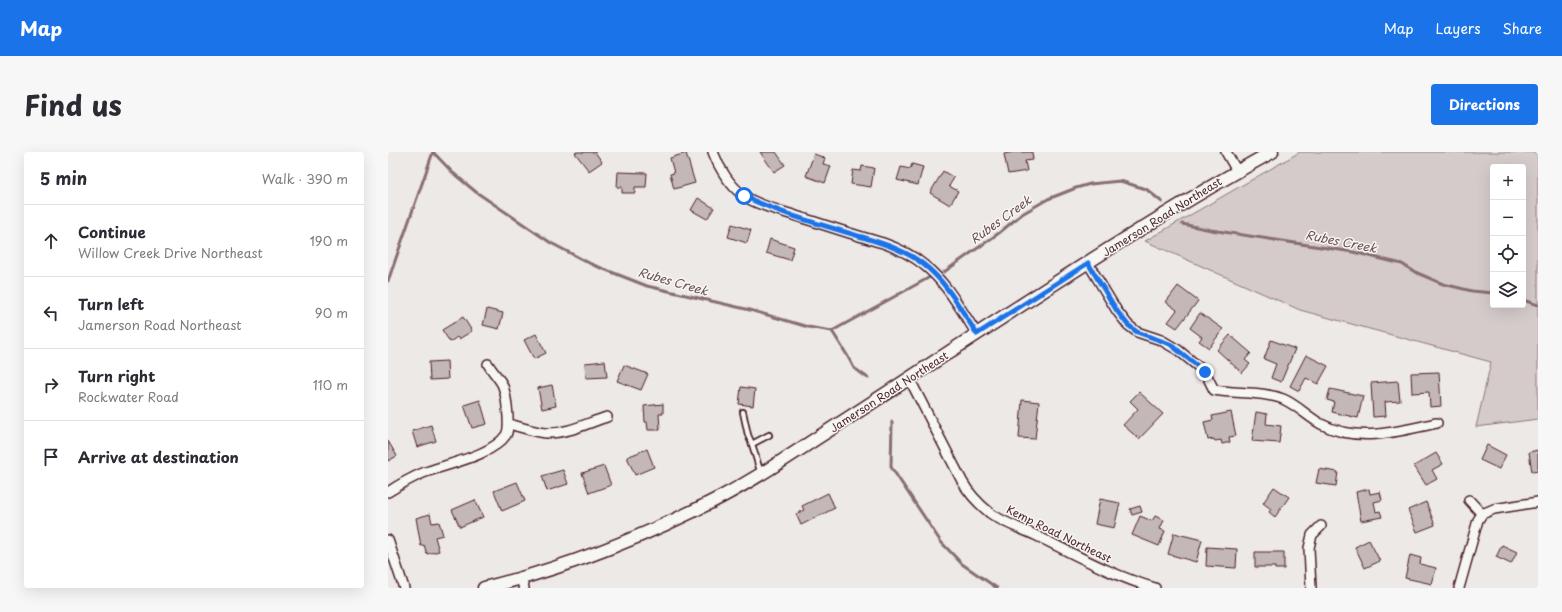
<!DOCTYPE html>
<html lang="en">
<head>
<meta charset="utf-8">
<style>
  :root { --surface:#fff; --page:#f7f7f7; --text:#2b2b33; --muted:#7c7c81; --line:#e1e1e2; --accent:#1a73e8 }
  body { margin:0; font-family:"Playpen Sans",sans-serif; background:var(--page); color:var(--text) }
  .controls { position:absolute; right:12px; top:12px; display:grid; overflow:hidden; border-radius:4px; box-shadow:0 4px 16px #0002 }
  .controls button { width:36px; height:36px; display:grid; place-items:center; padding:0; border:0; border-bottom:1px solid var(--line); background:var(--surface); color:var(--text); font:20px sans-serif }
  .stop { position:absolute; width:12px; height:12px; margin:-9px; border:3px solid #1a73e8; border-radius:50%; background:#fff }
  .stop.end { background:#1a73e8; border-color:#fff; box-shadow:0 1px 4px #0008 }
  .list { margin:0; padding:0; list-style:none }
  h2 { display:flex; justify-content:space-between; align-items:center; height:52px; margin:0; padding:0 16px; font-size:17px }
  h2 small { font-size:13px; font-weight:400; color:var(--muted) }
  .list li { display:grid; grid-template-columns:26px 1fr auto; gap:12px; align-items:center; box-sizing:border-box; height:72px; padding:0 16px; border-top:1px solid var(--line) }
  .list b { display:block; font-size:15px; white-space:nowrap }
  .list p { margin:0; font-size:13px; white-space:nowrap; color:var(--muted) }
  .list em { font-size:13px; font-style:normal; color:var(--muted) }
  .icon { flex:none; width:22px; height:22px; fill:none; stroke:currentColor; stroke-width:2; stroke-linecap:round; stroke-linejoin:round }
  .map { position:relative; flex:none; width:1150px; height:436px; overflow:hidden; border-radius:4px }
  header { display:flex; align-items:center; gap:24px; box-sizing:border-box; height:56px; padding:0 20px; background:var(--accent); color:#fff }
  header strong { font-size:19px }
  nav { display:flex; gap:22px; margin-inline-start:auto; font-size:14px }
  .intro { display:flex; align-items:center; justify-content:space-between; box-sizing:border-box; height:96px; padding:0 24px }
  h1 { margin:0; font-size:28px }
  .button { padding:10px 18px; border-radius:4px; background:var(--accent); color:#fff; font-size:14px; font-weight:700 }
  main { display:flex; gap:24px; padding:0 24px }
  aside { flex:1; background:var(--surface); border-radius:4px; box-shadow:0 4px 16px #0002 }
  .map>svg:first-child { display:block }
  .green { fill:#d4cbca; stroke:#8f757a; fill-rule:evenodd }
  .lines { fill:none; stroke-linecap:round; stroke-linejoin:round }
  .stream { stroke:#886e73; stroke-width:3 }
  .building { fill:#c4b7b7; stroke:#4a1f2b }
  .lane-casing { stroke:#4a1f2b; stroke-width:8 }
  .street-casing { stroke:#4a1f2b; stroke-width:12 }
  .secondary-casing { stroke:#4a1f2b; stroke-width:15 }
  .lane { stroke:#f6f6f2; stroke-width:4.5 }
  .street { stroke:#f6f6f2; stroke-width:9 }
  .secondary { stroke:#f6f6f2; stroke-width:12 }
  .route { stroke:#1a73e8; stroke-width:5 }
  .labels { text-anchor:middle; stroke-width:3; stroke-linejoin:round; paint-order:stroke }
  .street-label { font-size:11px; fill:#4a1f2b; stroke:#f6f6f2 }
  .water-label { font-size:12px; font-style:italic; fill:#6e4d55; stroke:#f6f6f2 }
</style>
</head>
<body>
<header>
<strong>Map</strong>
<nav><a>Map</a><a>Layers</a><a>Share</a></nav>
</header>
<div class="intro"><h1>Find us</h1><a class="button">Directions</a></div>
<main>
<aside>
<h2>5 min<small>Walk · 390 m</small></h2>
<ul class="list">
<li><svg class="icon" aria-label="ahead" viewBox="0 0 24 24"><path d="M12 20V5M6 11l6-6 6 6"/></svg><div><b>Continue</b><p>Willow Creek Drive Northeast</p></div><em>190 m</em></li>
<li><svg class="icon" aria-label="left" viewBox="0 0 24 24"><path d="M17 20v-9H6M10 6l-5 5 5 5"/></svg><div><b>Turn left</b><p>Jamerson Road Northeast</p></div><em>90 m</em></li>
<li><svg class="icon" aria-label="right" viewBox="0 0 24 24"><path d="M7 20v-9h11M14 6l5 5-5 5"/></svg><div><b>Turn right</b><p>Rockwater Road</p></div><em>110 m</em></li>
<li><svg class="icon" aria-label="arrive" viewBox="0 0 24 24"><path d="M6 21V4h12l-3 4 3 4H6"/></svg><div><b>Arrive at destination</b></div></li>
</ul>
</aside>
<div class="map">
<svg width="1150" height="436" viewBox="0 0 1150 436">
  <rect width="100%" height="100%" fill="#ece9e6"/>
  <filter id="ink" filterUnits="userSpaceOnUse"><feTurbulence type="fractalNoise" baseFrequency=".025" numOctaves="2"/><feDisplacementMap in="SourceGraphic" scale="8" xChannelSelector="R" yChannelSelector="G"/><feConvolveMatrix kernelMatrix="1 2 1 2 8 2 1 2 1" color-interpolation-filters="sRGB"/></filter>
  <g filter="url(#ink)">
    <path class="green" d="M 912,0 L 1150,0 L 1150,267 L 1088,275 L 1103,210 L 912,158 L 757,89 ZM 1105,15 L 1135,15 L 1135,153 L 1105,153 Z"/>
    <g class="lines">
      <g class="stream">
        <path d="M 45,0 L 65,21 L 88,40 L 163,91 L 203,112 L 259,134 L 362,158 L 420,175 L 444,179 L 542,125"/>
        <path d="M 794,72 L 823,78 L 965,100 L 1014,112 L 1027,120 L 1055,132 L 1084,139 L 1105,141"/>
        <path d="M 556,120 L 611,81 L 634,62 L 660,47 L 688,36 L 702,32 L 732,29 L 758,37 L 774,50"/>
        <path d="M 0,129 L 45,0"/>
        <path d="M 1135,148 L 1150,153"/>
        <path d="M 444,179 L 459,203 L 466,216 L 480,226"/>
        <path d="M 504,270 L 503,315 L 553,390 L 574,412 L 609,436"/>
      </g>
    </g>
    <g class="building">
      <path d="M 189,0 L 207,0 L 214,10 L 201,19 L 187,1 Z"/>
      <path d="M 372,0 L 388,0 L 397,13 L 386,20 Z"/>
      <path d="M 625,0 L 644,0 L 645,8 L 637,9 L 639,19 L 620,22 L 616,2 Z"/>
      <path d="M 298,1 L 307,31 L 286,37 L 282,22 L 286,21 L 282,6 Z"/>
      <path d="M 426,2 L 437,6 L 435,12 L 443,14 L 437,31 L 418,24 Z"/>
      <path d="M 524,12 L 535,15 L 530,33 L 509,28 L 513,15 L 522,17 Z"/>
      <path d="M 474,14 L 486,16 L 483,35 L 463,32 L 465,18 L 473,19 Z"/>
      <path d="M 555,19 L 566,26 L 561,34 L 570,39 L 562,53 L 542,41 Z"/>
      <path d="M 230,20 L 259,21 L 258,35 L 247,35 L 247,41 L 234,41 L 234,35 L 229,35 Z"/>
      <path d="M 310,46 L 326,56 L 319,67 L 303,58 Z"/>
      <path d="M 344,72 L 363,78 L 359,91 L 340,85 Z"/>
      <path d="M 382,87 L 406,95 L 402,108 L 378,101 Z"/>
      <path d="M 790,134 L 810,149 L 789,176 L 780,170 L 789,158 L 778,150 Z"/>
      <path d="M 99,157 L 115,161 L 111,177 L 95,173 Z"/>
      <path d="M 812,161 L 835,177 L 821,196 L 811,189 L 814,185 L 802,176 Z"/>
      <path d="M 75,165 L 84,179 L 71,187 L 69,185 L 62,190 L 54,178 Z"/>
      <path d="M 148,182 L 158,201 L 146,207 L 136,188 Z"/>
      <path d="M 842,183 L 863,201 L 857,208 L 862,212 L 854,221 L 829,198 Z"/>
      <path d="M 883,188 L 907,197 L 893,230 L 883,226 L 888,212 L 876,207 Z"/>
      <path d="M 918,203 L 940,214 L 930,232 L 918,226 L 911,239 L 902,234 Z"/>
      <path d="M 59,209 L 60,227 L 42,228 L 41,210 Z"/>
      <path d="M 217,209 L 219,225 L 198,226 L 197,211 Z"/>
      <path d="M 236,213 L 260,222 L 253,238 L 229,229 Z"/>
      <path d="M 1051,220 L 1053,254 L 1042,255 L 1041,240 L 1024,241 L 1023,221 Z"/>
      <path d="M 1010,229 L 1012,249 L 997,250 L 998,264 L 985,265 L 983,231 Z"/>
      <path d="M 164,233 L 168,254 L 154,257 L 150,236 Z"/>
      <path d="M 353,235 L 367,237 L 365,254 L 351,252 Z"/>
      <path d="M 942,237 L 975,244 L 970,266 L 944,260 L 946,250 L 939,248 Z"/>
      <path d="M 751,240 L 775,262 L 751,287 L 735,273 L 750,257 L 742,249 Z"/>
      <path d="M 92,248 L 99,272 L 84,276 L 76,253 Z"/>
      <path d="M 634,248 L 651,250 L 647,287 L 631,286 Z"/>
      <path d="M 275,252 L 275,262 L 271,262 L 272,278 L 260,278 L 259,270 L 257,270 L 256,254 Z"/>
      <path d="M 843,260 L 848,284 L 841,285 L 842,290 L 834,292 L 833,288 L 827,289 L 826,287 L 820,288 L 816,270 L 825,268 L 824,264 Z"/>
      <path d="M 868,260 L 879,262 L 878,272 L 893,274 L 891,291 L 864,289 Z"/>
      <path d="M 43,273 L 48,289 L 29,295 L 24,279 Z"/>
      <path d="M 0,289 L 9,304 L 0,309 Z"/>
      <path d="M 1099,293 L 1118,303 L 1111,317 L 1092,308 Z"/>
      <path d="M 259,297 L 266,315 L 247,323 L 239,305 Z"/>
      <path d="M 1150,298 L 1150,319 L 1144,320 L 1141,300 Z"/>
      <path d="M 1048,301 L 1055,312 L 1044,318 L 1049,327 L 1038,333 L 1026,314 Z"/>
      <path d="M 216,314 L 223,333 L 201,341 L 194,321 Z"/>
      <path d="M 931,317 L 950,320 L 948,334 L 928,331 Z"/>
      <path d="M 175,318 L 180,332 L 159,339 L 154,324 Z"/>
      <path d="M 129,330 L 137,349 L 114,359 L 106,339 Z"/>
      <path d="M 886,335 L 901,345 L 887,365 L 881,360 L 883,357 L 875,351 Z"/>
      <path d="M 981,337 L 982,342 L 992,340 L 994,348 L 986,350 L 988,360 L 992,359 L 994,365 L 973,369 L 968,340 Z"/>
      <path d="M 440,341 L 447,356 L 413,373 L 408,362 L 416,358 L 414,354 Z"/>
      <path d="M 712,347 L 732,351 L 726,376 L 707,372 Z"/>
      <path d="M 87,348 L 95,365 L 72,375 L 64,358 Z"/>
      <path d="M 1038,350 L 1047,373 L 1029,380 L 1020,358 Z"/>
      <path d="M 752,354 L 754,360 L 744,363 L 742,357 Z"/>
      <path d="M 42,362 L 44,371 L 51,370 L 55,383 L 47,385 L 51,399 L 39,402 L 36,393 L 33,394 L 28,366 Z"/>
      <path d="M 752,364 L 764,369 L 767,364 L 776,368 L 772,377 L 777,379 L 771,394 L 744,383 Z"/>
      <path d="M 786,381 L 814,388 L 808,410 L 780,402 Z"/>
      <path d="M 981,388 L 992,409 L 977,416 L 967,395 Z"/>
      <path d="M 1114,393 L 1129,400 L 1123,412 L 1108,405 Z"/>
      <path d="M 819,395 L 849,397 L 848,416 L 818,414 Z"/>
      <path d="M 867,400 L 896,400 L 896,417 L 887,417 L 887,415 L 867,415 Z"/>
      <path d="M 1022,403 L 1033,406 L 1032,412 L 1048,416 L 1044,432 L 1017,426 Z"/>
    </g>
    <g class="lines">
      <g class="lane-casing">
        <g id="lane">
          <path d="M 355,260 L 360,283 L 364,292"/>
          <path d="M 373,322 L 364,292 L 381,283"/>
        </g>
      </g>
      <g class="street-casing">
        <g id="street">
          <path d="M 325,0 C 331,16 342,34 356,44 C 371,54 391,58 408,64 C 437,73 466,83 495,91 C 509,96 524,103 536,113 C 559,131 573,158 589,182"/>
          <path d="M 838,0 L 849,19"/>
          <path d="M 700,111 L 729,159 L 740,173 L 749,180 L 773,188 L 790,198 L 817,220 L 826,238 C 848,242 874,239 895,247 C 909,253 920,265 933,272 C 971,292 1010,279 1049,271"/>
          <path d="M 521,226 L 574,329 C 581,342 591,352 602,361 C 617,372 633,376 649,384 C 688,403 725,424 767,436"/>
          <path d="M 121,272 C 133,275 146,280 158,281 C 179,282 199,271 219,265"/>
          <path d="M 0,340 C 11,333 23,326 35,321 C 58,312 104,304 118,283 C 123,275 118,240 114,232 C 110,225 104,219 100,212"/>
          <path d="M 1081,348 L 1094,362"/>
          <path d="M 0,388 L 16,436"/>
          <path d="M 133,427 L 136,436"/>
          <path d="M 923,436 L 921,396 L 924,383 L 933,374"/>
          <path d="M 1071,436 L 1090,368 L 1094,362 L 1106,357 L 1150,350"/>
        </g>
      </g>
      <g class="secondary-casing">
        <path id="secondary" d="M 96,436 C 178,416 258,384 333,345 C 365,328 396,308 426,288 C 468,261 510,234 552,206 C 661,135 770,63 884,0"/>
      </g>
      <use href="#lane" class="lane"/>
      <use href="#street" class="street"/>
      <use href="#secondary" class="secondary"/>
    </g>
  </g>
  <g class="lines" filter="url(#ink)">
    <path class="route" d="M 356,44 C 392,62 435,73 474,85 C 496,92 517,98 535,112 C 559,130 573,158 589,182 L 700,111 L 729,159 L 740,173 L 749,180 L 782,192 L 817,220"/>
  </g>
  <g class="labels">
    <g class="street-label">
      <text transform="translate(774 65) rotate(-32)" y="4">Jamerson Road Northeast</text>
      <text transform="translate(501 240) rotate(-33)" y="4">Jamerson Road Northeast</text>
      <text transform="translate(671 382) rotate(26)" y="4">Kemp Road Northeast</text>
    </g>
    <g class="water-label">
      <text transform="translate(613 68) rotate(-36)" y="4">Rubes Creek</text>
      <text transform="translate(953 90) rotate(11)" y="4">Rubes Creek</text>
      <text transform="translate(285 130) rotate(16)" y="4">Rubes Creek</text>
    </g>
  </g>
</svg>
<div class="controls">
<button>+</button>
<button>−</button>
<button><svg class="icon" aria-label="locate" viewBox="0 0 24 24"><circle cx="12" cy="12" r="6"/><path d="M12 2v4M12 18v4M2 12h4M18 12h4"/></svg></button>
<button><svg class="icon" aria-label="layers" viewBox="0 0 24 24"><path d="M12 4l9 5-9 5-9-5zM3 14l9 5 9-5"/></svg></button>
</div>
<div class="stop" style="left:356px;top:44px"></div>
<div class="stop end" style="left:817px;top:220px"></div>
</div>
</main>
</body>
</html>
